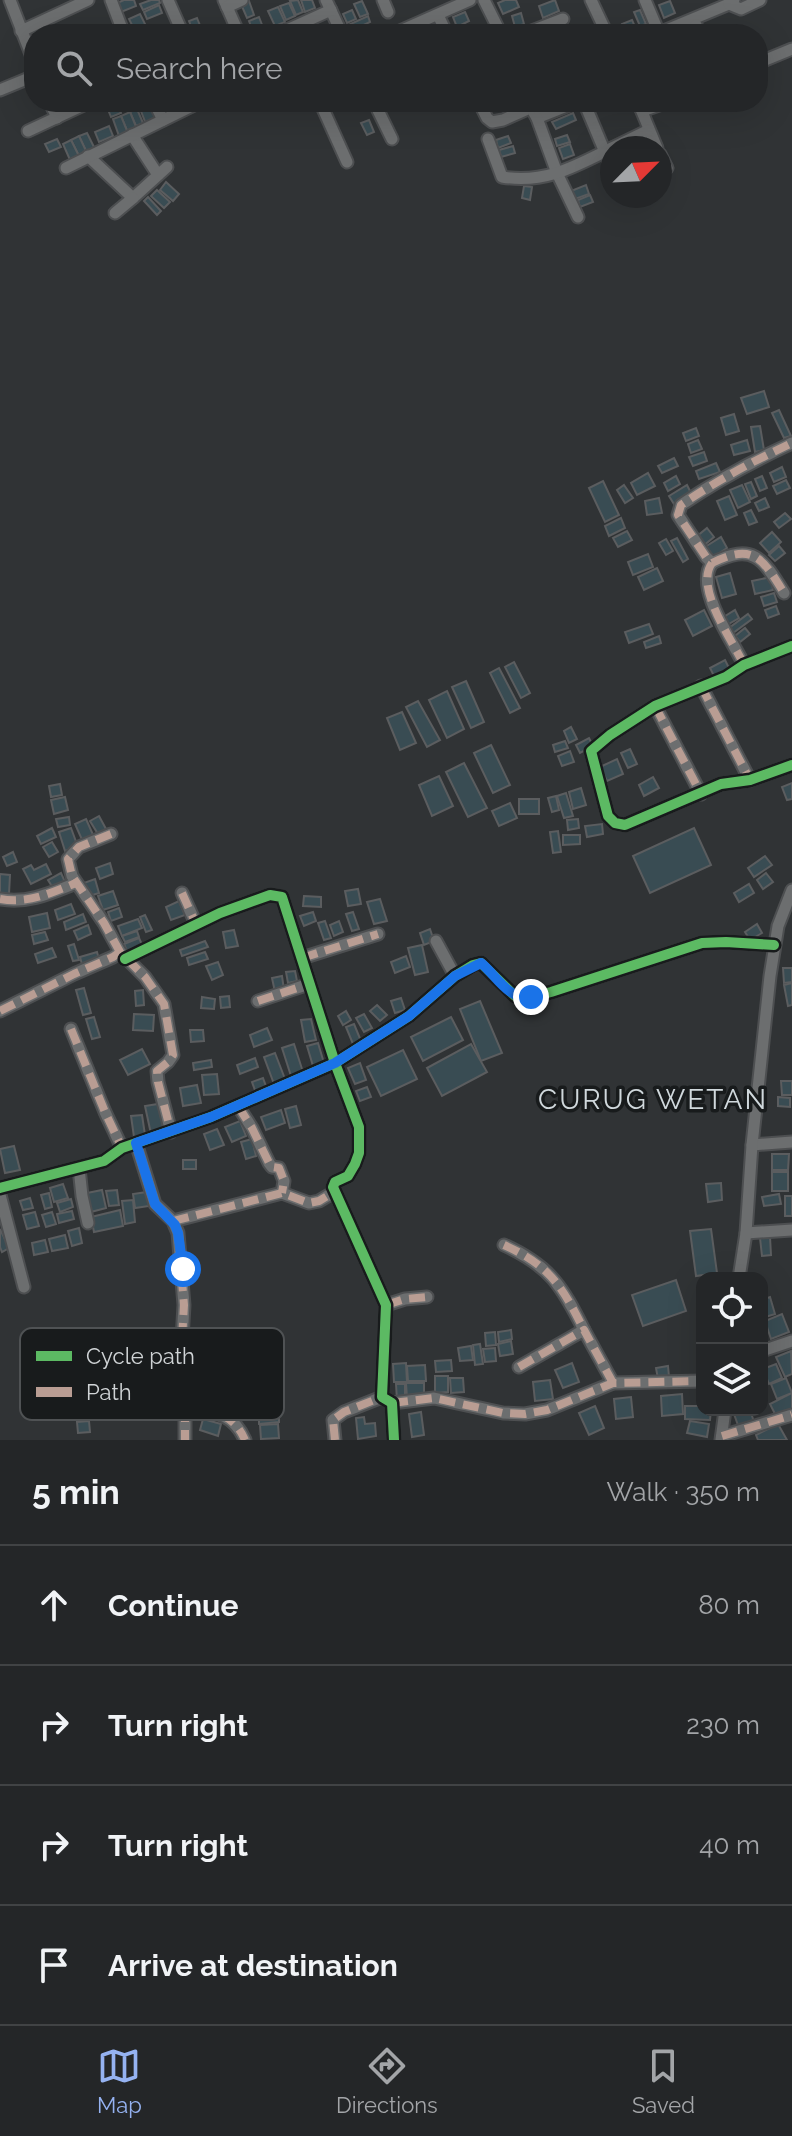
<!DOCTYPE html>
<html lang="en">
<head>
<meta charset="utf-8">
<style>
  :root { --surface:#242628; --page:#303234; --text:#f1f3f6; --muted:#a3a5a8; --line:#414345; --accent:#95b2f1 }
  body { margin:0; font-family:Raleway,sans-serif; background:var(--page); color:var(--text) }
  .controls { position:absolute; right:24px; bottom:24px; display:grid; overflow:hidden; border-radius:16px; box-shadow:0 8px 32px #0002 }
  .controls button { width:72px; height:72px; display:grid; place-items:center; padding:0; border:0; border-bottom:2px solid var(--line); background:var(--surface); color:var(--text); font:40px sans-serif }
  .compass { position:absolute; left:600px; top:136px; width:72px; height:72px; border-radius:50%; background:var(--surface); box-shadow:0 8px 32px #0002; rotate:66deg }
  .stop { position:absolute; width:24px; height:24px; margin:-18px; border:6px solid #1a73e8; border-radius:50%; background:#fff }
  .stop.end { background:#1a73e8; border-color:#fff; box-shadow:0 2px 8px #0008 }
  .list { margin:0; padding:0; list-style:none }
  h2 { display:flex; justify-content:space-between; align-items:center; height:104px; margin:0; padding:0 32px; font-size:34px }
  h2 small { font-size:26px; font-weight:400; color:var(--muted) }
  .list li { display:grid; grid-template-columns:52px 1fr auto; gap:24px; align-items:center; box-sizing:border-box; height:120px; padding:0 32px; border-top:2px solid var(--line) }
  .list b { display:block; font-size:30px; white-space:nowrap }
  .list em { font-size:26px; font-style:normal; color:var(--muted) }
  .icon { flex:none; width:44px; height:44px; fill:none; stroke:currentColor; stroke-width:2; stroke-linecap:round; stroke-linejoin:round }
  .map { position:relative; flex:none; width:792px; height:1440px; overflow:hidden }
  .search { position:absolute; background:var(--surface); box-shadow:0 8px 32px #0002; left:24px; right:24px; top:24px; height:88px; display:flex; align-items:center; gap:20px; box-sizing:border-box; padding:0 28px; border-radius:32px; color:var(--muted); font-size:30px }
  .sheet { height:584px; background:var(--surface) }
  nav { display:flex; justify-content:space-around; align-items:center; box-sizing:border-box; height:112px; border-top:2px solid var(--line); background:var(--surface); font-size:22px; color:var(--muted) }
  nav a { display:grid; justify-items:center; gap:4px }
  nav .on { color:var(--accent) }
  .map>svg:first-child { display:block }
  .building { fill:#394c53; stroke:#5b5d5f; stroke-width:2 }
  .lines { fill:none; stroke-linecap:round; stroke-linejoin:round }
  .minor-casing { stroke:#4d4f51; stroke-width:15 }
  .minor { stroke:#6c6e6f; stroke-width:11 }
  .quiet { stroke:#b99d93; stroke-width:8; stroke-dasharray:16 8; stroke-linecap:butt }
  .cycleway-casing { stroke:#181b1c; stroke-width:15 }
  .cycleway { stroke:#5cba63; stroke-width:10 }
  .route { stroke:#1a73e8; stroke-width:10 }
  .labels { text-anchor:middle; stroke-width:7; stroke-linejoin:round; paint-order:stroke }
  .quarter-label { font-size:28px; letter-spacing:2px; fill:#d0d8dc; stroke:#181b1c }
  .key { fill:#181b1c; stroke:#4f5254; stroke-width:2 }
  .key-label { font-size:22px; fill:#d0d4d6 }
</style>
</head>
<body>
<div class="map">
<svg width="792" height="1440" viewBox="0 0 792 1440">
  <rect width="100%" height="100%" fill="#303335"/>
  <g class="building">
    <path d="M 124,0 L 134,0 L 136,6 L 121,12 L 117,3 Z"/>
    <path d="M 151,0 L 159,0 L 160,3 L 143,10 L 140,4 Z"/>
    <path d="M 298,0 L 303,12 L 296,15 L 290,1 Z"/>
    <path d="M 301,0 L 312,0 L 315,8 L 305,12 Z"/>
    <path d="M 505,0 L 516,0 L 519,7 L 503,14 L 498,3 Z"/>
    <path d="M 555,0 L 559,11 L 543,18 L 539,6 Z"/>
    <path d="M 249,1 L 254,15 L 247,18 L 241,4 Z"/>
    <path d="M 362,1 L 368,14 L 360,17 L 354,4 Z"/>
    <path d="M 670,1 L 675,13 L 664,18 L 659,5 Z"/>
    <path d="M 289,3 L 295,16 L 286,20 L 280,6 Z"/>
    <path d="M 159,5 L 162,13 L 147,19 L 144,12 Z"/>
    <path d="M 278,7 L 285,22 L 275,26 L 268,11 Z"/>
    <path d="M 352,10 L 356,19 L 347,23 L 343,14 Z"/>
    <path d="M 640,10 L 646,24 L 640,26 L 634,12 Z"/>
    <path d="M 465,12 L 469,21 L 457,27 L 453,17 Z"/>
    <path d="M 521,13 L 524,24 L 515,27 L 512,16 Z"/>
    <path d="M 140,14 L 147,28 L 136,33 L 129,19 Z"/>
    <path d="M 368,16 L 370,22 L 349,32 L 346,26 Z"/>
    <path d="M 259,17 L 264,30 L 254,34 L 249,21 Z"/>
    <path d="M 197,18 L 201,28 L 193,31 L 189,21 Z"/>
    <path d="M 632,20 L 636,29 L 626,34 L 622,24 Z"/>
    <path d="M 105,102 L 116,102 L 121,113 L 111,117 Z"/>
    <path d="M 149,102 L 156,120 L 146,124 L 139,106 Z"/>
    <path d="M 137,109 L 143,123 L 136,126 L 130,112 Z"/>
    <path d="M 130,112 L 137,129 L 128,133 L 121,116 Z"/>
    <path d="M 573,113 L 576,120 L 556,129 L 552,122 Z"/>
    <path d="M 121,116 L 128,133 L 119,136 L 113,119 Z"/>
    <path d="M 369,120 L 374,132 L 367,135 L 361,123 Z"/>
    <path d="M 109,126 L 113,136 L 99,142 L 95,132 Z"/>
    <path d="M 87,133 L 95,149 L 87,153 L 79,136 Z"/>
    <path d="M 567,135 L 570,142 L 557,146 L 555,139 Z"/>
    <path d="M 79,136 L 87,153 L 79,156 L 71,140 Z"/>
    <path d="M 508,136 L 511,143 L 498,148 L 496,140 Z"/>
    <path d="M 57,139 L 61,147 L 49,152 L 45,144 Z"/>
    <path d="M 71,140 L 79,156 L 70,160 L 63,144 Z"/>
    <path d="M 570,144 L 574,155 L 563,159 L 559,148 Z"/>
    <path d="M 513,146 L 515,153 L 501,157 L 499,150 Z"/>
    <path d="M 166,182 L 179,194 L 173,201 L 160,190 Z"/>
    <path d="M 586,185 L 589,194 L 575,199 L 571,191 Z"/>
    <path d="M 524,186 L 532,187 L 530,200 L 522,198 Z"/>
    <path d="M 157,190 L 170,202 L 164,208 L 151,196 Z"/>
    <path d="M 590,195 L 593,202 L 580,207 L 578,200 Z"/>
    <path d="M 148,197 L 161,211 L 157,215 L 144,201 Z"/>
    <path d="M 764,391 L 769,407 L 747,414 L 741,398 Z"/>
    <path d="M 779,410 L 791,436 L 784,438 L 772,413 Z"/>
    <path d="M 734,414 L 739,431 L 726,435 L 721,418 Z"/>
    <path d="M 760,426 L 764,450 L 755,452 L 751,427 Z"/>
    <path d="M 696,428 L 699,436 L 686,441 L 683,433 Z"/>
    <path d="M 698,440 L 702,449 L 691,453 L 688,444 Z"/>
    <path d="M 747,440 L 750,451 L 734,455 L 731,445 Z"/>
    <path d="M 704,452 L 707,461 L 693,466 L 689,457 Z"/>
    <path d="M 674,458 L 678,466 L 662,473 L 658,466 Z"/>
    <path d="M 716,463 L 720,472 L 699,479 L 696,471 Z"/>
    <path d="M 782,467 L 786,477 L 774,482 L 770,473 Z"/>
    <path d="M 648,473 L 655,486 L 637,495 L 631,483 Z"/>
    <path d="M 676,476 L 680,484 L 668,491 L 664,483 Z"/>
    <path d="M 762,476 L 767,488 L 760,491 L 755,479 Z"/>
    <path d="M 786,480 L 790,488 L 777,494 L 773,486 Z"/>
    <path d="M 603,481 L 619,515 L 605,522 L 589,488 Z"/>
    <path d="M 751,482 L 757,496 L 751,499 L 745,484 Z"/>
    <path d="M 624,485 L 633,498 L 625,503 L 617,490 Z"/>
    <path d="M 687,485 L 691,493 L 674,504 L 669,496 Z"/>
    <path d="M 742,485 L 750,502 L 738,508 L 730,490 Z"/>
    <path d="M 729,496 L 737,515 L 725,520 L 717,501 Z"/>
    <path d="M 659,498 L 662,513 L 647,515 L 645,501 Z"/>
    <path d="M 765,498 L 769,507 L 759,511 L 755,503 Z"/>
    <path d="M 751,510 L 757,522 L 749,525 L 744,513 Z"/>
    <path d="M 785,513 L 791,519 L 779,528 L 774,522 Z"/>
    <path d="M 621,518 L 625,528 L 609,536 L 605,526 Z"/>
    <path d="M 707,528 L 714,537 L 703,546 L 696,537 Z"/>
    <path d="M 627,531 L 632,540 L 618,547 L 613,538 Z"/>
    <path d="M 772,532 L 781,542 L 769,553 L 760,543 Z"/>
    <path d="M 721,537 L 727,548 L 712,558 L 705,547 Z"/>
    <path d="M 677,538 L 688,559 L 683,562 L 671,541 Z"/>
    <path d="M 666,539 L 673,551 L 666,555 L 659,543 Z"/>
    <path d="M 779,546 L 785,553 L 775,561 L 769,555 Z"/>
    <path d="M 648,554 L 653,567 L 633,575 L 628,562 Z"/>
    <path d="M 657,568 L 663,581 L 644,590 L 638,577 Z"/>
    <path d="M 730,573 L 736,594 L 722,598 L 716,577 Z"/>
    <path d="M 771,577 L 773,590 L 755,594 L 752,581 Z"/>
    <path d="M 774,593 L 777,602 L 764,606 L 761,597 Z"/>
    <path d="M 776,606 L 779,614 L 768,618 L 765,610 Z"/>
    <path d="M 704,610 L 712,626 L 693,636 L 685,620 Z"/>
    <path d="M 735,610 L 739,618 L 727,625 L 722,618 Z"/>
    <path d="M 748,614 L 752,619 L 733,633 L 729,628 Z"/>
    <path d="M 649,624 L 653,634 L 629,643 L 625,632 Z"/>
    <path d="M 745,628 L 750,634 L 740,642 L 735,636 Z"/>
    <path d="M 659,636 L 661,643 L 646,648 L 644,642 Z"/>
    <path d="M 725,660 L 730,670 L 715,678 L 710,668 Z"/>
    <path d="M 514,662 L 530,693 L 521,698 L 505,667 Z"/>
    <path d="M 499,668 L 520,708 L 510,713 L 490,673 Z"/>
    <path d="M 466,681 L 484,722 L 471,728 L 452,687 Z"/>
    <path d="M 447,691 L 464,729 L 447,738 L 429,700 Z"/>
    <path d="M 418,701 L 440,740 L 427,747 L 406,707 Z"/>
    <path d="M 402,712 L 416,743 L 400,750 L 387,718 Z"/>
    <path d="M 571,727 L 577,739 L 569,743 L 564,731 Z"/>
    <path d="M 589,738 L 593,746 L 580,753 L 576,745 Z"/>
    <path d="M 565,741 L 568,748 L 555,752 L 553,745 Z"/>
    <path d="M 491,745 L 510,785 L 493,793 L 474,753 Z"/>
    <path d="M 630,749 L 637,764 L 628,768 L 621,753 Z"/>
    <path d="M 570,751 L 574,762 L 562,766 L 558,756 Z"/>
    <path d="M 617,759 L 623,774 L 607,781 L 600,767 Z"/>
    <path d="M 464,763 L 487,808 L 468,817 L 446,772 Z"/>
    <path d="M 439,776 L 453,806 L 432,816 L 419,785 Z"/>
    <path d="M 653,777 L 659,788 L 644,796 L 639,785 Z"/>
    <path d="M 792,783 L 792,799 L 787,800 L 782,787 Z"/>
    <path d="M 60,784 L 62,795 L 51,797 L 49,786 Z"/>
    <path d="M 581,788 L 586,805 L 573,809 L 569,792 Z"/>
    <path d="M 566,793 L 573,816 L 564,818 L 557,796 Z"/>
    <path d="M 556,796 L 559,810 L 552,812 L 548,798 Z"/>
    <path d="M 65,797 L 68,810 L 54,814 L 51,800 Z"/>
    <rect x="519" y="799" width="20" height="15"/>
    <path d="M 510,803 L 517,818 L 499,826 L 492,811 Z"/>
    <path d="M 99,816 L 106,829 L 98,834 L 90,821 Z"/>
    <path d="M 69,817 L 70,825 L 58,827 L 56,819 Z"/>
    <path d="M 86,819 L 94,837 L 83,842 L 75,824 Z"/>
    <path d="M 578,819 L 579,828 L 568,830 L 567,820 Z"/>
    <path d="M 602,824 L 603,834 L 587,837 L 585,826 Z"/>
    <path d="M 52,828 L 56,837 L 41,844 L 37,836 Z"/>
    <path d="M 71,828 L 78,847 L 65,851 L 59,832 Z"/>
    <path d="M 694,828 L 711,865 L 650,893 L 633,856 Z"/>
    <path d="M 558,831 L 561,852 L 553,853 L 550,832 Z"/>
    <path d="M 563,835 L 580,835 L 580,844 L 563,845 Z"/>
    <path d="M 52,842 L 58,852 L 49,857 L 43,847 Z"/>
    <path d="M 13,852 L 17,862 L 7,866 L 3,857 Z"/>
    <path d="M 765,856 L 772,865 L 754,877 L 748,868 Z"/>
    <path d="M 110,863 L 113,874 L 100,879 L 96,868 Z"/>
    <path d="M 46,864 L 51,874 L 31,884 L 23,869 L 31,865 L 34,870 Z"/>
    <path d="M 61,873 L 65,882 L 53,888 L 48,880 Z"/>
    <path d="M 766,873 L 773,882 L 763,889 L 757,880 Z"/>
    <path d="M 0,874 L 10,875 L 9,894 L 0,893 Z"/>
    <path d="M 95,879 L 99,893 L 86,897 L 81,884 Z"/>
    <path d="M 749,884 L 754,893 L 739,902 L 734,893 Z"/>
    <path d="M 358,889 L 361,904 L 348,906 L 345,891 Z"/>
    <path d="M 113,891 L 118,905 L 103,910 L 98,896 Z"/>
    <path d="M 304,896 L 321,897 L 321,907 L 303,906 Z"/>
    <path d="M 380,899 L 387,921 L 374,924 L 367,902 Z"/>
    <path d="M 179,901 L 185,915 L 171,920 L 166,907 Z"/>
    <path d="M 71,904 L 75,914 L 58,920 L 55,910 Z"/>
    <path d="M 119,908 L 122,917 L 111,921 L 108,912 Z"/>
    <path d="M 313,912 L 316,921 L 304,926 L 300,916 Z"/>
    <path d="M 353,912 L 359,929 L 352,931 L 346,914 Z"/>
    <path d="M 47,913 L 50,928 L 32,932 L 29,917 Z"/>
    <path d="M 83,914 L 86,922 L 66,930 L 64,922 Z"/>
    <path d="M 145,915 L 152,930 L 146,932 L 140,917 Z"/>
    <path d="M 138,919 L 142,928 L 122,936 L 118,926 Z"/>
    <path d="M 325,921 L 331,938 L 324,940 L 318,923 Z"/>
    <path d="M 339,921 L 343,932 L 334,936 L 330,925 Z"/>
    <path d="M 757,924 L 762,933 L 750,940 L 745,932 Z"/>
    <path d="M 88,925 L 91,934 L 78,940 L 74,931 Z"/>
    <path d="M 430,929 L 434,941 L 424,945 L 420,933 Z"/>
    <path d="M 234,930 L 238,946 L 226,948 L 223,932 Z"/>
    <path d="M 137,931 L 139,937 L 125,942 L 122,936 Z"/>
    <path d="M 45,932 L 48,940 L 34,944 L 32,935 Z"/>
    <path d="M 139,938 L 144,949 L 129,956 L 124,944 Z"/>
    <path d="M 205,941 L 208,947 L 182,956 L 180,950 Z"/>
    <path d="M 74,944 L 79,960 L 73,961 L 68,946 Z"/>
    <path d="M 422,945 L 428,972 L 415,975 L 408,948 Z"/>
    <path d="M 52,948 L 56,957 L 38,963 L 35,954 Z"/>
    <path d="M 97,952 L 100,963 L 83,968 L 80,957 Z"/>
    <path d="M 205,952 L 208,959 L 189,965 L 187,958 Z"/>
    <path d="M 406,956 L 410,967 L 395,973 L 391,962 Z"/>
    <path d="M 218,962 L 223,975 L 212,980 L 206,966 Z"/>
    <path d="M 783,968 L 792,968 L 792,982 L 784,983 Z"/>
    <path d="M 295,971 L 297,981 L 288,983 L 286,972 Z"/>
    <path d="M 282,976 L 284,990 L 275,992 L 272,978 Z"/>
    <path d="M 792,983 L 792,1005 L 788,1006 L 784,985 Z"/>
    <path d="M 84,988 L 91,1013 L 83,1015 L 76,990 Z"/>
    <path d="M 143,990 L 144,1005 L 136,1006 L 135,991 Z"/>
    <path d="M 229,996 L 230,1007 L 221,1008 L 220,997 Z"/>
    <path d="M 202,997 L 215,999 L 214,1009 L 201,1008 Z"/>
    <path d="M 401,998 L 405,1010 L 395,1013 L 391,1001 Z"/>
    <path d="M 480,1001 L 502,1053 L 481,1061 L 460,1009 Z"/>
    <path d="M 377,1005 L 387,1015 L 380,1021 L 370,1011 Z"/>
    <path d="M 346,1011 L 351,1020 L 343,1025 L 338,1016 Z"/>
    <path d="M 134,1014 L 154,1015 L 153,1031 L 133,1030 Z"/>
    <path d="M 364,1014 L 372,1028 L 364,1032 L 356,1018 Z"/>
    <path d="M 94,1017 L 100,1037 L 92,1039 L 86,1019 Z"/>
    <path d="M 451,1017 L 463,1040 L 423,1061 L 411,1037 Z"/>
    <path d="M 311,1019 L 316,1040 L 305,1042 L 301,1020 Z"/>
    <path d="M 354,1024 L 361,1041 L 353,1044 L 346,1027 Z"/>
    <path d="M 267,1028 L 272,1040 L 254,1047 L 250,1035 Z"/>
    <path d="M 190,1030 L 203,1030 L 204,1041 L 191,1042 Z"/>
    <path d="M 318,1043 L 324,1063 L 313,1066 L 307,1046 Z"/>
    <path d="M 294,1044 L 303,1072 L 291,1076 L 282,1048 Z"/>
    <path d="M 471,1044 L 487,1072 L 442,1096 L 427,1068 Z"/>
    <path d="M 142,1049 L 150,1064 L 128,1075 L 120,1060 Z"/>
    <path d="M 403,1050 L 417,1079 L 381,1096 L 367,1067 Z"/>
    <path d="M 275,1053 L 285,1079 L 274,1084 L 264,1057 Z"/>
    <path d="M 255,1058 L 258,1067 L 240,1074 L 237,1065 Z"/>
    <path d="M 211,1060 L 212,1067 L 194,1070 L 193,1063 Z"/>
    <path d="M 360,1063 L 366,1080 L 355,1084 L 348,1068 Z"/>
    <path d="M 217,1074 L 219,1094 L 204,1095 L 202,1075 Z"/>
    <path d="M 263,1078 L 267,1089 L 256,1093 L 252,1082 Z"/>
    <path d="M 781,1081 L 792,1081 L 792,1095 L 782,1095 Z"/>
    <path d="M 197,1085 L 201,1103 L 183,1106 L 180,1088 Z"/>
    <path d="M 367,1087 L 371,1097 L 360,1101 L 356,1091 Z"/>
    <path d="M 778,1097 L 790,1098 L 790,1107 L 778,1106 Z"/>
    <path d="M 158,1104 L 164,1131 L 151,1134 L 145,1106 Z"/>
    <path d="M 296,1106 L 301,1125 L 290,1128 L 285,1109 Z"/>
    <path d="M 281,1110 L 285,1123 L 266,1130 L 261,1117 Z"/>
    <path d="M 142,1115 L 145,1135 L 134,1137 L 131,1116 Z"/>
    <path d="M 240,1121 L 246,1136 L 232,1142 L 225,1127 Z"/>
    <path d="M 217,1129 L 224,1145 L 210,1150 L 204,1134 Z"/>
    <path d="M 252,1139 L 256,1156 L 246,1159 L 241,1142 Z"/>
    <path d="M 14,1146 L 20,1170 L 5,1173 L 0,1149 Z"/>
    <path d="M 772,1154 L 789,1154 L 788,1170 L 772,1170 Z"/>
    <rect x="183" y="1160" width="13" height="9"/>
    <rect x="772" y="1172" width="16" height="19"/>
    <path d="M 721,1183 L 722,1200 L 708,1202 L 706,1184 Z"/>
    <path d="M 63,1184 L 68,1198 L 54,1202 L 50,1188 Z"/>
    <path d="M 102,1190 L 106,1208 L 91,1212 L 87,1193 Z"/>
    <path d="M 117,1190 L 119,1205 L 109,1206 L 106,1191 Z"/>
    <path d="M 147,1192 L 149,1206 L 135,1208 L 133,1194 Z"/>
    <path d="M 49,1193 L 52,1207 L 45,1209 L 41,1195 Z"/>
    <path d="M 779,1194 L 781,1204 L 764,1206 L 762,1197 Z"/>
    <rect x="785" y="1196" width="7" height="20"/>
    <path d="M 30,1198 L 33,1208 L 23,1210 L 20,1201 Z"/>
    <path d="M 71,1199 L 73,1207 L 60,1212 L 57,1203 Z"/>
    <path d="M 133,1200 L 135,1222 L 125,1224 L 122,1201 Z"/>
    <path d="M 120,1210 L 123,1226 L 94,1232 L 91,1217 Z"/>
    <path d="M 72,1211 L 74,1219 L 59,1223 L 57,1214 Z"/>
    <path d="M 35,1212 L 39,1226 L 27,1229 L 23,1215 Z"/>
    <path d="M 52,1212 L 56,1224 L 46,1227 L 42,1215 Z"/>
    <path d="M 79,1228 L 82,1243 L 72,1246 L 68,1231 Z"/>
    <path d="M 0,1229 L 9,1248 L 2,1252 L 0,1247 Z"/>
    <path d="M 711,1229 L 717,1273 L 696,1276 L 690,1231 Z"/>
    <path d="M 65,1235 L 68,1248 L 52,1251 L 49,1239 Z"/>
    <path d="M 770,1237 L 771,1255 L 762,1256 L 760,1238 Z"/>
    <path d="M 45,1240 L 48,1252 L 34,1255 L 32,1243 Z"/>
    <path d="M 676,1280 L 686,1311 L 643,1326 L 632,1295 Z"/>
    <path d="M 770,1297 L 775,1314 L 762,1318 L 762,1300 Z"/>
    <path d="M 782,1314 L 789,1332 L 771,1339 L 765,1321 Z"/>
    <path d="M 511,1330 L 512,1339 L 499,1342 L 498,1332 Z"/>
    <path d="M 495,1332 L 496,1345 L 486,1346 L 485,1333 Z"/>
    <path d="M 511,1341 L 513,1354 L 500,1356 L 498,1344 Z"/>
    <path d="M 480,1344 L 483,1364 L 475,1365 L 473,1345 Z"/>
    <path d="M 471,1346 L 473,1360 L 460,1361 L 458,1348 Z"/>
    <path d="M 495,1348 L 496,1361 L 485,1362 L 483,1349 Z"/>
    <path d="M 791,1351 L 792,1374 L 785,1377 L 776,1357 Z"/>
    <path d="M 451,1360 L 452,1371 L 436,1372 L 435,1361 Z"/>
    <path d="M 406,1363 L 407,1382 L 394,1382 L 393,1364 Z"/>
    <path d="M 572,1363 L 579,1382 L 563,1388 L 555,1370 Z"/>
    <path d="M 776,1364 L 782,1378 L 769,1384 L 763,1369 Z"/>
    <path d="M 425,1365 L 426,1381 L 408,1381 L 407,1366 Z"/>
    <path d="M 668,1366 L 669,1377 L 658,1379 L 656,1368 Z"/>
    <path d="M 435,1376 L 448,1376 L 448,1392 L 435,1393 Z"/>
    <path d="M 450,1378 L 463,1378 L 464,1392 L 451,1393 Z"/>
    <path d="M 786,1378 L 792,1393 L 777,1399 L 771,1384 Z"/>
    <path d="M 550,1380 L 553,1399 L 535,1401 L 533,1382 Z"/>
    <path d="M 406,1383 L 424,1383 L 424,1398 L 407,1398 Z"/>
    <path d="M 396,1384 L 405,1384 L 405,1400 L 397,1400 Z"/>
    <path d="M 792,1393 L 792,1411 L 777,1418 L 770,1404 Z"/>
    <path d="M 682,1394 L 683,1414 L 662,1416 L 661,1396 Z"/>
    <path d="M 631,1397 L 633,1417 L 616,1419 L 614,1399 Z"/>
    <path d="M 595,1406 L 604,1428 L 589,1435 L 579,1413 Z"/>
    <path d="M 685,1406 L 702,1406 L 702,1410 L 711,1410 L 710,1420 L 685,1419 Z"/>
    <path d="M 743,1410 L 750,1410 L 754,1422 L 739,1428 L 734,1414 Z"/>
    <path d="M 421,1412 L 424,1435 L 412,1437 L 409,1414 Z"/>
    <path d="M 279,1415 L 279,1422 L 259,1424 L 259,1416 Z"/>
    <path d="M 364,1417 L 365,1424 L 375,1423 L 376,1436 L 358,1439 L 356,1418 Z"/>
    <path d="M 203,1419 L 221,1424 L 218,1436 L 200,1430 Z"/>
    <path d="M 89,1421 L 90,1432 L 78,1433 L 77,1422 Z"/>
    <path d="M 690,1421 L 709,1424 L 707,1437 L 687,1433 Z"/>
    <path d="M 278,1424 L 279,1438 L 261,1439 L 260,1425 Z"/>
    <path d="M 778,1424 L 787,1440 L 758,1440 L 756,1435 Z"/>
  </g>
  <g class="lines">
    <g class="minor-casing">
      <g id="minor">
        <path d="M 10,0 L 34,62"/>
        <path d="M 111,0 L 124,34"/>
        <path d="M 168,0 L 183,34"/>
        <path d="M 224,0 L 239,34"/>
        <path d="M 326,0 L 342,34"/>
        <path d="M 383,0 L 388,12"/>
        <path d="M 484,0 L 501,34"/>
        <path d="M 591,0 L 607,34"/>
        <path d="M 645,0 L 659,33 L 729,4 L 734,0"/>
        <path d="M 729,4 L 741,9 L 760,0"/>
        <path d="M 227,7 L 242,0"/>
        <path d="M 438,15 L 447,34"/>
        <path d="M 696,25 L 700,34"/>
        <path d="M 21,31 L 88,0"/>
        <path d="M 278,34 L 331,10"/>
        <path d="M 393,34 L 470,0"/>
        <path d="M 524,34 L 563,19"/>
        <path d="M 758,63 L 792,49"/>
        <path d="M 0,90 L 34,76"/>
        <path d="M 50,102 L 57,118"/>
        <path d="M 154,102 L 163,120"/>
        <path d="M 320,102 L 347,162"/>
        <path d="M 374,102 L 392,139"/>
        <path d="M 479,102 L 487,118 L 492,122 L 503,120 L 530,108"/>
        <path d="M 584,102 L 612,169"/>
        <path d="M 638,102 L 657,148"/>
        <path d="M 642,111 L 668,102"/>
        <path d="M 534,113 L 537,118 L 577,102"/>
        <path d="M 537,118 L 557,173 L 578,217"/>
        <path d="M 28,131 L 90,102"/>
        <path d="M 132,135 L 158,175"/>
        <path d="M 488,139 L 502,177 C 545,184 574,167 612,148"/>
        <path d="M 612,148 L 649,130"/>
        <path d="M 660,154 L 667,168"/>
        <path d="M 88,156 L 133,198 L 167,167"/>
        <path d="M 66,168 L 200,102"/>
        <path d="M 115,213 L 133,198"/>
        <path d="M 712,563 C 753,543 762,557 784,593"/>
        <path d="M 792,646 L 744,665 L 726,677 L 655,706 L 610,735 L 591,751 L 608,816 L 615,823 L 625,825 L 721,784 L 750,780 L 792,765"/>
        <path d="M 744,665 C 733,641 694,588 712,563 L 706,557 L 678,515 L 681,505 C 716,481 753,461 792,443"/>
        <path d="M 701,686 L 750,780"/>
        <path d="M 655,706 L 701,794"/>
        <path d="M 111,834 L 79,847 L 68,859 L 72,876 L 104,923 L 120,952 L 145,977 L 164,1004 L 173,1055 L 168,1062 L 157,1071 L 158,1082 L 171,1132"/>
        <path d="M 182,893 L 196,924"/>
        <path d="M 0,899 C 28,904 51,893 76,883"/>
        <path d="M 436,941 L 455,976"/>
        <path d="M 302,958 L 378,934"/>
        <path d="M 125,959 L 220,913 L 270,895 L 282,897 L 335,1063 L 359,1127 L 359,1153 L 355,1164 L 348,1176 L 335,1182 L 333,1187 L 386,1305 L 382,1397 L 392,1403 L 394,1440"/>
        <path d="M 258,1001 L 309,984"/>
        <path d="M 0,1011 L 74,974 L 113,957 L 120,952"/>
        <path d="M 71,1029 L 105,1112 L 122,1148"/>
        <path d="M 238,1106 L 252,1128 L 269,1163 L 272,1167 L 279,1168 L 284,1181 L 282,1193"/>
        <path d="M 136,1143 L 155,1204 L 173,1221 L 178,1233 L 184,1305 L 180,1374 L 182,1394 L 185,1406 C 212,1412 233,1412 245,1440"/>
        <path d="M 752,1145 L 792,1142"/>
        <path d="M 79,1168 L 82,1196 L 88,1223"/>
        <path d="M 0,1188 L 104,1161 L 122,1148 L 211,1117 L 335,1063 L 409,1016 L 455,976 L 473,965 L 481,963 L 515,996 L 525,999 L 551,992 L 702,943 L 726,942 L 774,945"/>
        <path d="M 0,1195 L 24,1287"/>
        <path d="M 173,1221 L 282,1193 L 309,1203 L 319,1201 L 334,1192"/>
        <path d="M 746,1233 L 792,1230"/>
        <path d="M 504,1245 C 550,1266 562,1286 584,1330"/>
        <path d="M 739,1278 L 746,1233 L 752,1145 L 770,976 L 778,926 L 792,890"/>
        <path d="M 386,1305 L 405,1299 L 427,1297"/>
        <path d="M 762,1351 L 792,1341"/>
        <path d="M 519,1367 L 584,1330 L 613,1383"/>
        <path d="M 392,1403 L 434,1398 L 503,1413 L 525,1414 L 547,1410 L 613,1383 L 702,1381"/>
        <path d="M 185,1406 L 185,1440"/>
        <path d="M 722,1436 L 792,1415"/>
        <path d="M 335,1440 L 333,1420 L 344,1412 L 382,1397"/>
        <path d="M 721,1440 L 725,1410"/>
      </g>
    </g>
    <use href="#minor" class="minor"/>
    <g class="quiet">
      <path d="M 712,563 C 753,543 762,557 784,593"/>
      <path d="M 744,665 C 733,641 694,588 712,563 L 706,557 L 678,515 L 681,505 C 716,481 753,461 792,443"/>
      <path d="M 701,686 L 750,780"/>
      <path d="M 655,706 L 701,794"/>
      <path d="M 111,834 L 79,847 L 68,859 L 72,876 L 104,923 L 120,952 L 145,977 L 164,1004 L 173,1055 L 168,1062 L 157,1071 L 158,1082 L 171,1132"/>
      <path d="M 182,893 L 196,924"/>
      <path d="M 0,899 C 28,904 51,893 76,883"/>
      <path d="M 302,958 L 378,934"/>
      <path d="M 258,1001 L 309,984"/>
      <path d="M 0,1011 L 74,974 L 113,957 L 120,952"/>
      <path d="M 71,1029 L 105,1112 L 122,1148"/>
      <path d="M 238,1106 L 252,1128 L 269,1163 L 272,1167 L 279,1168 L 284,1181 L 282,1193"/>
      <path d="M 136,1143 L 155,1204 L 173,1221 L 178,1233 L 184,1305 L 180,1374 L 182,1394 L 185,1406 C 212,1412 233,1412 245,1440"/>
      <path d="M 173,1221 L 282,1193 L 309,1203 L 319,1201 L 334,1192"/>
      <path d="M 504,1245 C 550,1266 562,1286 584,1330"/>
      <path d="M 386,1305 L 405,1299 L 427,1297"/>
      <path d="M 519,1367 L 584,1330 L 613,1383"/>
      <path d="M 392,1403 L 434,1398 L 503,1413 L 525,1414 L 547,1410 L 613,1383 L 702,1381"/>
      <path d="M 185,1406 L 185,1440"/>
      <path d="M 722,1436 L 792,1415"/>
      <path d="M 335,1440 L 333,1420 L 344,1412 L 382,1397"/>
    </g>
    <g class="cycleway-casing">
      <g id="cycleway">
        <path d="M 792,646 L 744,665 L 726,677 L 655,706 L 610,735 L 591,751 L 608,816 L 615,823 L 625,825 L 721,784 L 750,780 L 792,765"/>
        <path d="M 125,959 L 220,913 L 270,895 L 282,897 L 335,1063 L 359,1127 L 359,1153 L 355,1164 L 348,1176 L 335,1182 L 333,1187 L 386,1305 L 382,1397 L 392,1403 L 394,1440"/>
        <path d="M 0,1188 L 104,1161 L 122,1148 L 211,1117 L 335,1063 L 409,1016 L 455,976 L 473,965 L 481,963 L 515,996 L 525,999 L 551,992 L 702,943 L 726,942 L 774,945"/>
      </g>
    </g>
    <use href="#cycleway" class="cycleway"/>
  </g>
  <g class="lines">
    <path class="route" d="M 183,1269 L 178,1233 L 175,1225 L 155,1204 L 136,1143 L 211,1117 L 335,1063 L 409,1016 L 455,976 L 481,963 C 495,974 510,1002 531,997"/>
  </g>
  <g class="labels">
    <g class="quarter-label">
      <text x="653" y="1109">CURUG WETAN</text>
    </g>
  </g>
  <rect x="20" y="1328" width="264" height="92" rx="12" class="key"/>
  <rect x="36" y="1351" width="36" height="10" fill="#5cba63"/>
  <rect x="36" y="1387" width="36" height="10" fill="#b99d93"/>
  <g class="key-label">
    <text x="86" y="1364">Cycle path</text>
    <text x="86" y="1400">Path</text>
  </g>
</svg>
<div class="controls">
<button><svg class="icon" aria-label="locate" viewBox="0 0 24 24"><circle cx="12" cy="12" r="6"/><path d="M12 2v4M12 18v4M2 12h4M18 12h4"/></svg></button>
<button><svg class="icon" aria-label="layers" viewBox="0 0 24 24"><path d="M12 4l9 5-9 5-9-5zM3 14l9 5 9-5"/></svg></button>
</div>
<svg class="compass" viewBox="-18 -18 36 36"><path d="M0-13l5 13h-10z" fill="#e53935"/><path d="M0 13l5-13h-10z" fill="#a3a5a8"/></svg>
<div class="stop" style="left:183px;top:1269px"></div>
<div class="stop end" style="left:531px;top:997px"></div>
<div class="search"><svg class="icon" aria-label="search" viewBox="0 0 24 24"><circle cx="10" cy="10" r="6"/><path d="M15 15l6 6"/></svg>Search here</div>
</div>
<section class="sheet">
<h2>5 min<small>Walk · 350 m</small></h2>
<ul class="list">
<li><svg class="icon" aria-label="ahead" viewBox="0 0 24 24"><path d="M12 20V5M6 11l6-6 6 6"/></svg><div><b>Continue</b></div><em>80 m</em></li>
<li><svg class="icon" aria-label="right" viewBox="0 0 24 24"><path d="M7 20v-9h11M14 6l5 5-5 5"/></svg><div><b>Turn right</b></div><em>230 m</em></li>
<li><svg class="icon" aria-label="right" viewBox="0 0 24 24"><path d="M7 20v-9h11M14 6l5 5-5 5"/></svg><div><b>Turn right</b></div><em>40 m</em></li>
<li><svg class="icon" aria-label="arrive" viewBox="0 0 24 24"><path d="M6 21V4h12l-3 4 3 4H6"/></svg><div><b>Arrive at destination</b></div></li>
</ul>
</section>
<nav>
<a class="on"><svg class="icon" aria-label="map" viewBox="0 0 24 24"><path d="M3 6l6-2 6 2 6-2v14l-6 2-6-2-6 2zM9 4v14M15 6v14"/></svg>Map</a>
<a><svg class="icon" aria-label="directions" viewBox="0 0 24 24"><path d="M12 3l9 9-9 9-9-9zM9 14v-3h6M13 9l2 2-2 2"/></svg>Directions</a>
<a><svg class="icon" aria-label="saved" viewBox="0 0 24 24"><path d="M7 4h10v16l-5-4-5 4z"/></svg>Saved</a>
</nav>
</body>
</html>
